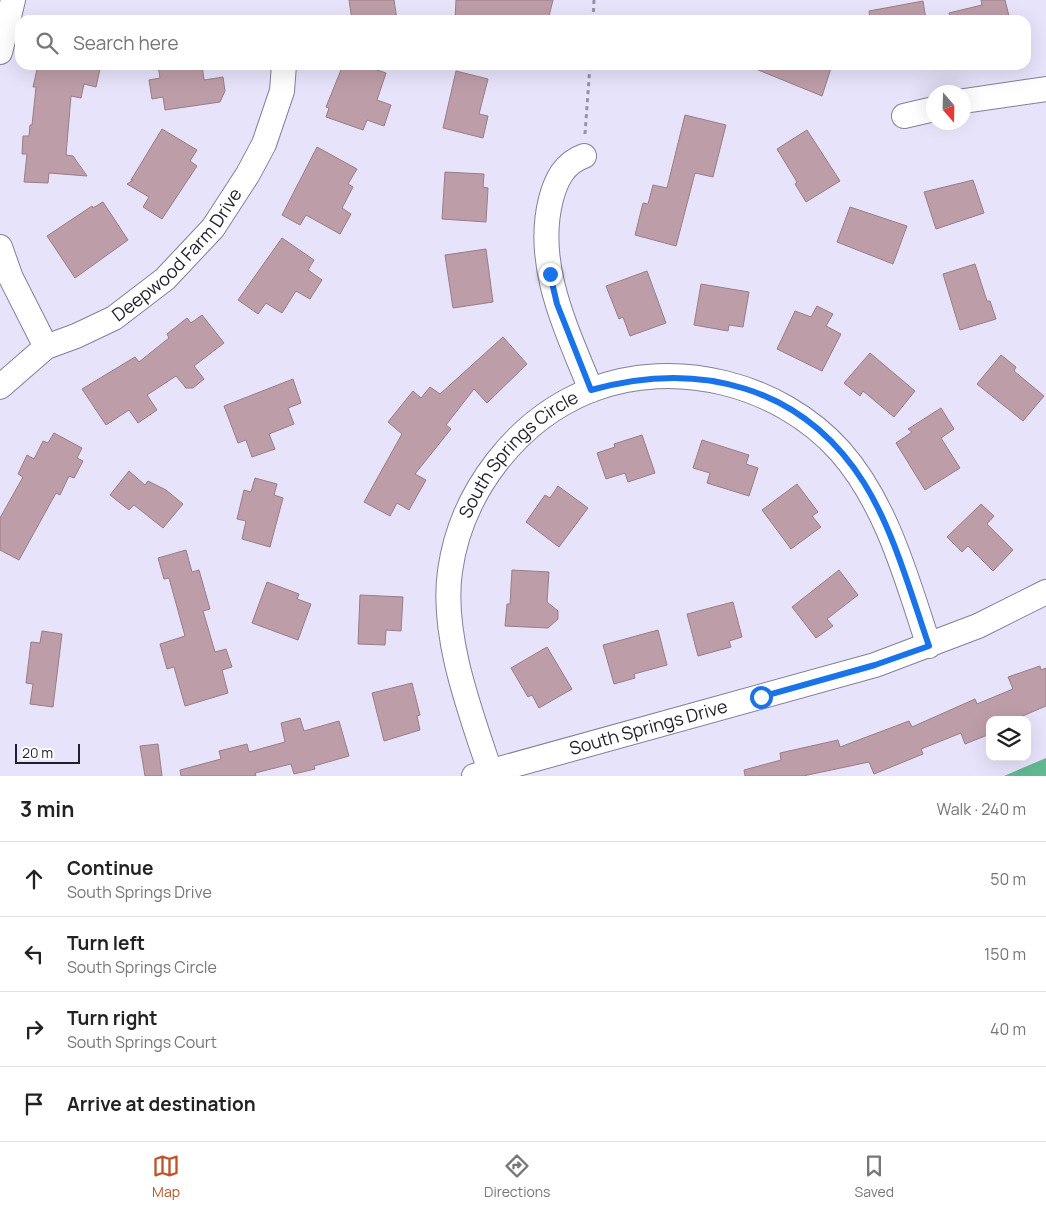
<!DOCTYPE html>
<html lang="en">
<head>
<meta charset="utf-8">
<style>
  :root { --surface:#fff; --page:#f2f2f2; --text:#222; --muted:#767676; --line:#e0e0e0; --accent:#bb5529 }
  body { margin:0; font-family:Manrope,sans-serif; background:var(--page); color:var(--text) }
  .controls { position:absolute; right:15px; bottom:15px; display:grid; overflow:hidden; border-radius:10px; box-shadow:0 5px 20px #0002 }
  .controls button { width:45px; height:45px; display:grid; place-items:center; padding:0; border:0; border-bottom:1px solid var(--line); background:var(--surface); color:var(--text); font:25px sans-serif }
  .compass { position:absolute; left:926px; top:85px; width:45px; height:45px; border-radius:50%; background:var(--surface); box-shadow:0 5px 20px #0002; rotate:160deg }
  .scale { position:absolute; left:15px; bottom:12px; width:65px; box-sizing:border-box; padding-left:5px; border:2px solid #221f2a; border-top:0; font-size:14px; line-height:18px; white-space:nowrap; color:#221f2a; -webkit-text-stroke:4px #fff; paint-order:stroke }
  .stop { position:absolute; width:15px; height:15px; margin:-11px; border:4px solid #1a73e8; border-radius:50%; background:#fff }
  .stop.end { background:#1a73e8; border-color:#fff; box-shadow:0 1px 5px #0008 }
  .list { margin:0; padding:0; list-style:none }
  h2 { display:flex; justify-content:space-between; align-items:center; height:65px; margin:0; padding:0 20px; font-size:21px }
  h2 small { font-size:16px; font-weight:400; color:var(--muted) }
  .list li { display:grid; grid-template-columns:32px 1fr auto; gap:15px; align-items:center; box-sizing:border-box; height:75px; padding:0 20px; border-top:1px solid var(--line) }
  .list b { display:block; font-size:19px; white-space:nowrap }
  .list p { margin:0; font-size:16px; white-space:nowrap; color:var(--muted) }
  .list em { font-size:16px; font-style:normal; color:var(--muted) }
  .icon { flex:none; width:28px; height:28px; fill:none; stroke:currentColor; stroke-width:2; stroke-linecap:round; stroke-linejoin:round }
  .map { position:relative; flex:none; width:1046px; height:776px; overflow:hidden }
  .search { position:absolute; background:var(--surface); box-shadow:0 5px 20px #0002; left:15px; right:15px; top:15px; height:55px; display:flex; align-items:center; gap:12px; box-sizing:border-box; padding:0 18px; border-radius:15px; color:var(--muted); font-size:19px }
  .sheet { height:365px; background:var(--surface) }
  nav { display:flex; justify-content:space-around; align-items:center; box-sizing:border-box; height:70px; border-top:1px solid var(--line); background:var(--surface); font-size:14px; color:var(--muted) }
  nav a { display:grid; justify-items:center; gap:2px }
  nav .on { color:var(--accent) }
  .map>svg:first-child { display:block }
  .forest { fill:#61b891 }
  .building { fill:#bd9da7; stroke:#9b7c86 }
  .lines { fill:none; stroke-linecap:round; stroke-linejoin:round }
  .minor-casing { stroke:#847f9a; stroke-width:26 }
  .path { stroke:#9793a6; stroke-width:3; stroke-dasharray:4 4; stroke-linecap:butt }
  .minor { stroke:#fff; stroke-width:24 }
  .route { stroke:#1a73e8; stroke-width:6 }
  .labels { text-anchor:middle; stroke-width:4; stroke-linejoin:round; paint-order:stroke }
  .street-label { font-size:18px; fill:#221f2a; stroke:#fff }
</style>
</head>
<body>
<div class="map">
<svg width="1046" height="776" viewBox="0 0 1046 776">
  <rect width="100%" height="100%" fill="#e7e3fb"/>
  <path class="forest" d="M 1046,758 L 1046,776 L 1004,776 Z"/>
  <g class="building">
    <path d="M 349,0 L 394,0 L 397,20 L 352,20 Z"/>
    <path d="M 456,0 L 553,0 L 548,20 L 455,20 Z"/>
    <path d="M 981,0 L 1005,0 L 1010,20 L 950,20 L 949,13 L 982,5 Z"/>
    <path d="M 923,1 L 926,20 L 870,20 L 869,11 Z"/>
    <path d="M 38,65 L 86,65 L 100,69 L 96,87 L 84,84 L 81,98 L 71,96 L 66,155 L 73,156 L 87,176 L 49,173 L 48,183 L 24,182 L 27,154 L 22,154 L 23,136 L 29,136 L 30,125 L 32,125 L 36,87 L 33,87 Z"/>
    <path d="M 158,65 L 202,65 L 204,80 L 223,77 L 225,91 L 220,102 L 165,110 L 163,97 L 152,99 L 149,80 L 160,78 Z"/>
    <path d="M 343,65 L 363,65 L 386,73 L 377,100 L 391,105 L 384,126 L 367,120 L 363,130 L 326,117 L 329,108 L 326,107 Z"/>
    <path d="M 746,65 L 832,65 L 822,96 Z"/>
    <path d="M 456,71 L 488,79 L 479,114 L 488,116 L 483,138 L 443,128 Z"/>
    <path d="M 685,115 L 726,125 L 713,177 L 695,173 L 676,246 L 635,235 L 643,203 L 648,204 L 653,185 L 667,188 Z"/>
    <path d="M 162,129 L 197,150 L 190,161 L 197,166 L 162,219 L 143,207 L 149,197 L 127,184 L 133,180 L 131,180 Z"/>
    <path d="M 807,130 L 840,181 L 806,202 L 795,184 L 797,182 L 777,149 Z"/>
    <path d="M 317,147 L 357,169 L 348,184 L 353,187 L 342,208 L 351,214 L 340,234 L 306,215 L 300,225 L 282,215 Z"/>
    <path d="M 445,172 L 484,174 L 483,187 L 488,188 L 486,222 L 442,219 Z"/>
    <path d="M 973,180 L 984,213 L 936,229 L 924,192 Z"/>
    <path d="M 103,202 L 128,240 L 75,278 L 47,236 L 92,206 L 93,208 Z"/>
    <path d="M 850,207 L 907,226 L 893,264 L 837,242 Z"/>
    <path d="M 282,238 L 314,260 L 308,270 L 322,280 L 310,299 L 296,291 L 282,313 L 266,303 L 258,314 L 238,300 Z"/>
    <path d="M 486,249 L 493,302 L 453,308 L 445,255 Z"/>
    <path d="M 975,264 L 987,301 L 990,301 L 996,319 L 960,330 L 943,274 Z"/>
    <path d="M 647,271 L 666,323 L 630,336 L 623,317 L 619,319 L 606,286 Z"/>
    <path d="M 701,284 L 749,292 L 743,327 L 729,325 L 728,331 L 694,325 Z"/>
    <path d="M 817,306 L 833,314 L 826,326 L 841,334 L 822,371 L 777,349 L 795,311 L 811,317 Z"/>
    <path d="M 202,315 L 224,343 L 194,366 L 204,379 L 193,388 L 186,388 L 176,376 L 147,395 L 157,410 L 138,423 L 129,410 L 106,425 L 82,389 L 135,357 L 139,362 L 169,338 L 167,334 L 187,318 L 191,323 Z"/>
    <path d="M 503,337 L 527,364 L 487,403 L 474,389 L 446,425 L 451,429 L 415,474 L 426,480 L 409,510 L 397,503 L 390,516 L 364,502 L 402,434 L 388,422 L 413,391 L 421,398 L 430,387 L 440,394 Z"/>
    <path d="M 870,353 L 915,391 L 894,417 L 863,391 L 860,396 L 844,383 Z"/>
    <path d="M 1001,355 L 1016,367 L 1014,371 L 1044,396 L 1023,421 L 977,384 Z"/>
    <path d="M 293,379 L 301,403 L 288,408 L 294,424 L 269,434 L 275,449 L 252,457 L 246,440 L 238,443 L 224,406 Z"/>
    <path d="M 941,408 L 954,429 L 941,438 L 960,468 L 925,490 L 896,443 L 912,432 L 908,429 Z"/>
    <path d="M 54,433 L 82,448 L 77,458 L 83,461 L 74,478 L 69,476 L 60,495 L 56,493 L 19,560 L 0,550 L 0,518 L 23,477 L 18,474 L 27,455 L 34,459 L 43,441 L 48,443 Z"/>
    <path d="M 642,435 L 655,473 L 628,482 L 625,473 L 606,479 L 597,453 L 615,447 L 614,444 Z"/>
    <path d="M 702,440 L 749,455 L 746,464 L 758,468 L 749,496 L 707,483 L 710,473 L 693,468 Z"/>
    <path d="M 129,471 L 145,485 L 148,481 L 166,490 L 183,504 L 163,528 L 134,505 L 129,510 L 110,495 Z"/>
    <path d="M 255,478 L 277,484 L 274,495 L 283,498 L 270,547 L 242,539 L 246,521 L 237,519 L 244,490 L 251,492 Z"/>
    <path d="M 797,484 L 818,512 L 812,516 L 821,527 L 791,549 L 762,510 Z"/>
    <path d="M 558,486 L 588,508 L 559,547 L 526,522 L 545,495 L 550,498 Z"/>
    <path d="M 981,504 L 994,516 L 987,524 L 1013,550 L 993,571 L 968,546 L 962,552 L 947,537 Z"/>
    <path d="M 186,550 L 192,572 L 199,570 L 210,609 L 203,611 L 215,652 L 226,649 L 232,667 L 222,670 L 228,693 L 185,706 L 174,667 L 167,669 L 160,644 L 185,636 L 169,578 L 164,579 L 158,558 Z"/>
    <path d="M 512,570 L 549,572 L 547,602 L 558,611 L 558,619 L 548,628 L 505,626 L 507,604 L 510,604 Z"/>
    <path d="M 839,570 L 858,595 L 827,619 L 833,626 L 816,638 L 792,607 Z"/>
    <path d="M 267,582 L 299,594 L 297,599 L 311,604 L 298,640 L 252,623 Z"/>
    <path d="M 360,595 L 403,597 L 401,631 L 386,630 L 385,645 L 358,644 Z"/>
    <path d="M 733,602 L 742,637 L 729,641 L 731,647 L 698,656 L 687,614 Z"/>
    <path d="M 658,630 L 667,665 L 634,674 L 635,678 L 614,684 L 603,645 Z"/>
    <path d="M 42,631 L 62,634 L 53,707 L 30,704 L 33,684 L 26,683 L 31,642 L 40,643 Z"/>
    <path d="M 547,647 L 572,689 L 539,708 L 532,695 L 528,697 L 511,668 Z"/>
    <path d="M 1040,666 L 1041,670 L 1046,668 L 1046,706 L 1013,720 L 990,720 L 990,734 L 965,744 L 961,733 L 921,749 L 923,754 L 874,774 L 869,762 L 803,776 L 745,776 L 744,770 L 781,760 L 780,753 L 838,740 L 840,747 L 909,721 L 912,727 L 975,699 L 977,704 L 1013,689 L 1008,677 Z"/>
    <path d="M 412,683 L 420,715 L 417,716 L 420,730 L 384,741 L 372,693 Z"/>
    <path d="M 300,718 L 304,731 L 339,721 L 349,756 L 314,766 L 315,769 L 294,774 L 291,764 L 255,773 L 256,776 L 181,776 L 180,770 L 221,759 L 219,751 L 247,744 L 249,752 L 285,742 L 281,723 Z"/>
    <path d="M 158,744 L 162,776 L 145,776 L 140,746 Z"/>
  </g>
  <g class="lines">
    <g class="minor-casing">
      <g id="minor">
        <path d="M 0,52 L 13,0"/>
        <path d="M 964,101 L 1046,89"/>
        <path d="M 904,116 L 934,109"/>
        <path d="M 584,156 C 564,163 556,180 551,199 C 534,265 567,330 591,390"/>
        <path d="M 0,247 L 11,278 L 46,347"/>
        <path id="s1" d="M 0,387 L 46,347 L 76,336 L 114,318 L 165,279 L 213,228 L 248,174 L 264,144 L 282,91 L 284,65"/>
        <path id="s2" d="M 490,771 C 470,711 441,635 450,571 C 461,492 517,419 591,390 C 675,357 780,384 840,451 C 887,504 907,580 929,646"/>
        <path id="s3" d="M 474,776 L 875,665 L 978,626 L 1046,592"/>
      </g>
    </g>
    <g class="path">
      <path d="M 593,20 L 594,0"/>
      <path d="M 585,134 L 590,65"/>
    </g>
    <use href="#minor" class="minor"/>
  </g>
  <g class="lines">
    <path class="route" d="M 550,274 L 557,304 L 591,390 C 698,360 802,385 864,483 C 893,529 911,594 929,646 L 875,665 L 761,697"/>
  </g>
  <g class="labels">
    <g class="street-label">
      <text dy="6" stroke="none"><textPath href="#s1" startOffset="225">Deepwood Farm Drive</textPath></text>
      <text dy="6" stroke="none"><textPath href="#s2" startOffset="346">South Springs Circle</textPath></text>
      <text dy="6" stroke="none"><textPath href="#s3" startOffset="181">South Springs Drive</textPath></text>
    </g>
  </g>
</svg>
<div class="controls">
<button><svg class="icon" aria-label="layers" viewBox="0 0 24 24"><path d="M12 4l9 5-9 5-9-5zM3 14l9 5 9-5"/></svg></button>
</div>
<svg class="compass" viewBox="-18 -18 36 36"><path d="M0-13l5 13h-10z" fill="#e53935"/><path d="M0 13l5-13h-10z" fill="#767676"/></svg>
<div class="scale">20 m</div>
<div class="stop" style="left:761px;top:697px"></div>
<div class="stop end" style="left:550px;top:274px"></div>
<div class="search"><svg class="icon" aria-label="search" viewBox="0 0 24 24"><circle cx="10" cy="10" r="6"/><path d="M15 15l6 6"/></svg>Search here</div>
</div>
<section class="sheet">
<h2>3 min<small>Walk · 240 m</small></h2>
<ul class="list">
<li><svg class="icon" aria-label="ahead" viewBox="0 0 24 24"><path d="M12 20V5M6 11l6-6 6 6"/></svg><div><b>Continue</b><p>South Springs Drive</p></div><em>50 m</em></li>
<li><svg class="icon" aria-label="left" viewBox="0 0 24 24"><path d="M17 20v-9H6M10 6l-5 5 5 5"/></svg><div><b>Turn left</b><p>South Springs Circle</p></div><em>150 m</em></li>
<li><svg class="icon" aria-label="right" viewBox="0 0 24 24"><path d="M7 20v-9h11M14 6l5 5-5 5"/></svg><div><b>Turn right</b><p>South Springs Court</p></div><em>40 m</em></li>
<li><svg class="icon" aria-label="arrive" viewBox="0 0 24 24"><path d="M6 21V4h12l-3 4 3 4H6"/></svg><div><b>Arrive at destination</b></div></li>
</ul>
</section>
<nav>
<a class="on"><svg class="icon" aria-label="map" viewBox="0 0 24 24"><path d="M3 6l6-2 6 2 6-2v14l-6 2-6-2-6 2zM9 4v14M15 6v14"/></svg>Map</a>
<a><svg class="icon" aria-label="directions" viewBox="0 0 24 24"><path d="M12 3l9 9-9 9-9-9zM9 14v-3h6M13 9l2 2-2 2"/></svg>Directions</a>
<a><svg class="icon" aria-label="saved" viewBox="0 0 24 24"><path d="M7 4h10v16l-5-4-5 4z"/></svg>Saved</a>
</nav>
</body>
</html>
